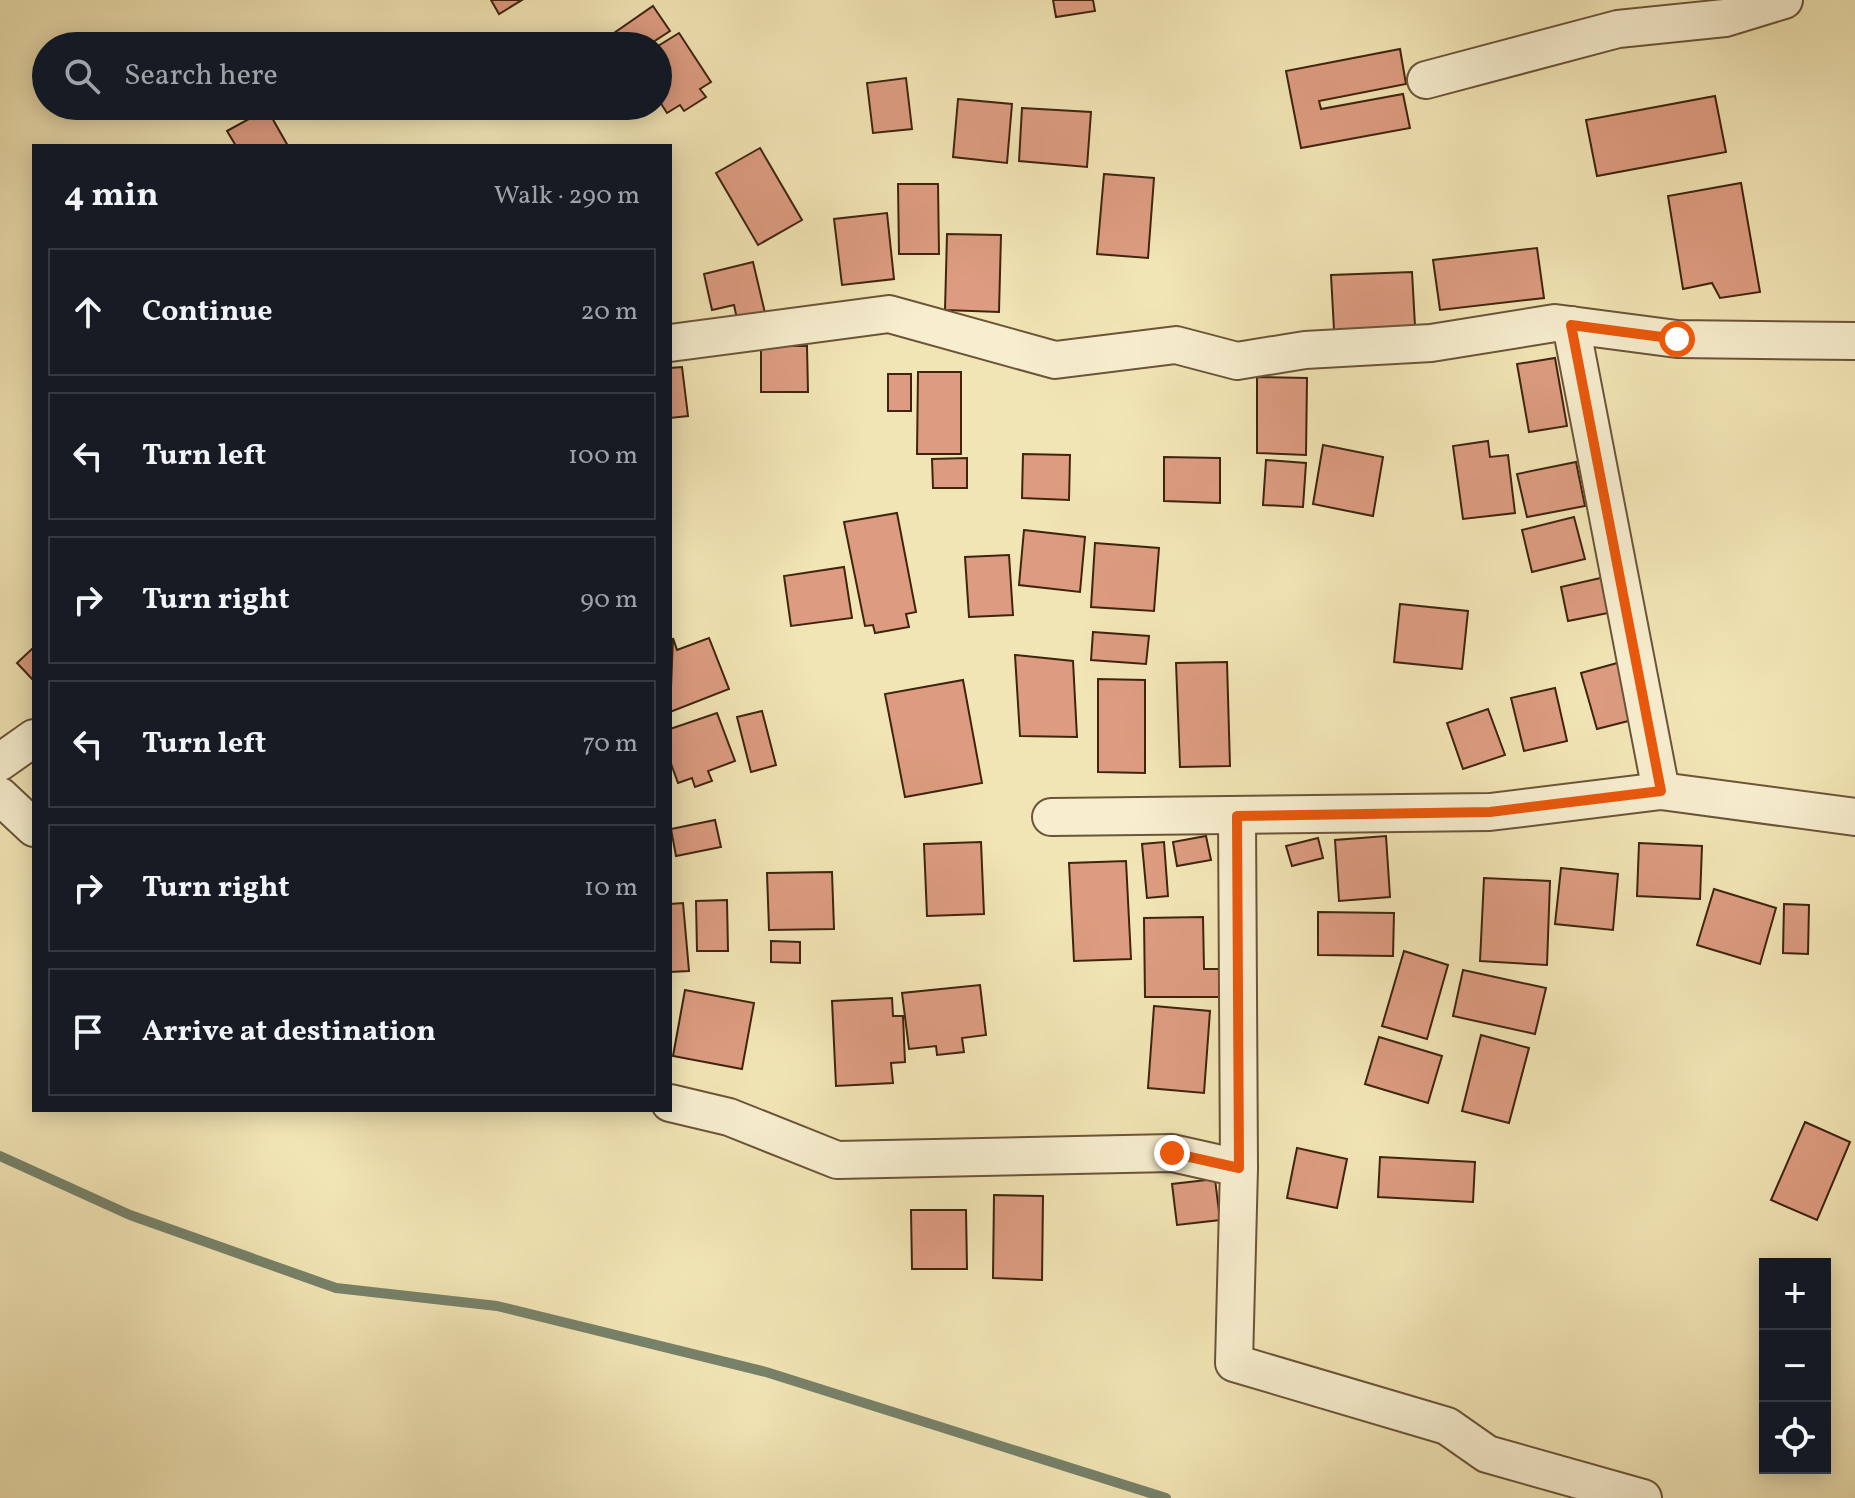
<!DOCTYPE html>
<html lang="en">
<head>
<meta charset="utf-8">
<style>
  :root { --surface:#171b24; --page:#20242c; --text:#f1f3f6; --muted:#9ea1a6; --line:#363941 }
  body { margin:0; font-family:Vollkorn,serif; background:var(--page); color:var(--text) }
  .controls { position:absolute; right:24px; bottom:24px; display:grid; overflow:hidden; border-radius:0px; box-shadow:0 4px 20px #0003 }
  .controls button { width:72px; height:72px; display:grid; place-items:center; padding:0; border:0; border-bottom:2px solid var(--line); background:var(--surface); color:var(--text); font:40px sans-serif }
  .stop { position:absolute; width:24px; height:24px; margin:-18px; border:6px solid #ea580c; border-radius:50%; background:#fff }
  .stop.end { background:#ea580c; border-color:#fff; box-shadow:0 2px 8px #0008 }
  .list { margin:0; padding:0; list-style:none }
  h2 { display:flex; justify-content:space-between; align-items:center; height:104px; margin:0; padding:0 32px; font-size:34px }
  h2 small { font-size:26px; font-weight:400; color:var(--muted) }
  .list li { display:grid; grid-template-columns:52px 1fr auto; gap:24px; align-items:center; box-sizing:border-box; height:128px; margin:0 16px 16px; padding:0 16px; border:2px solid var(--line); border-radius:0px }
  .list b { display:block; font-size:30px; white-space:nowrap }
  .list em { font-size:26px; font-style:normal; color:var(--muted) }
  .icon { flex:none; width:44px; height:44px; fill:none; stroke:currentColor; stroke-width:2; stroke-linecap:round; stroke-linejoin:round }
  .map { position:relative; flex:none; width:1855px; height:1498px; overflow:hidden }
  .search { position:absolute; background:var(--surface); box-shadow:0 4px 20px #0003; left:32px; top:32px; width:640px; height:88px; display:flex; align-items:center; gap:20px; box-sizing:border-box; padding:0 28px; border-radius:44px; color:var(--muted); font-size:30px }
  .panel { position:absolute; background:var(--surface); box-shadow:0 4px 20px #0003; left:32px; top:144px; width:640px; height:968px; border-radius:0px }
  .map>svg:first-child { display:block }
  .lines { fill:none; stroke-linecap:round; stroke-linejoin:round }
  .stream { stroke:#77826a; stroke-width:10 }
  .building { fill:#dd9c81; stroke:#3f240e; stroke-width:2 }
  .minor-casing { stroke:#6c5438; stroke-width:40 }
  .minor { stroke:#f7eecf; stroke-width:36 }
  .route { stroke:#ea580c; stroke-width:10 }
</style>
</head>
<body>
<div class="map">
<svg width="1855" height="1498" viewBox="0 0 1855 1498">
  <rect width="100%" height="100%" fill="#f2e5b5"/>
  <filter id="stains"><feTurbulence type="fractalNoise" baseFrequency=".0025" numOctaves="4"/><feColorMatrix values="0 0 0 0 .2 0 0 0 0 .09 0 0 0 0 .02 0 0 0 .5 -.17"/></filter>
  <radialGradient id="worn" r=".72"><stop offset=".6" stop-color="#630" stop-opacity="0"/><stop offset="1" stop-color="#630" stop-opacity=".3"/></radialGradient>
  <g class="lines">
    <path class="stream" d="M 0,1156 L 130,1215 L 336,1288 L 497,1306 L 766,1372 L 1166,1498"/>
  </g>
  <g class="building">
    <path d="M 491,0 L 522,0 L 499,14 Z"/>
    <path d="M 1053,0 L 1093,0 L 1095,11 L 1056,17 Z"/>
    <path d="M 653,6 L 670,31 L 647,46 L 623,46 L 614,33 Z"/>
    <path d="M 679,33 L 711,82 L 700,89 L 706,97 L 684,111 L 680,105 L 667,113 L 658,99 L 658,46 Z"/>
    <path d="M 1400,49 L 1406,84 L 1319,101 L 1321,109 L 1403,94 L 1410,128 L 1301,148 L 1286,71 Z"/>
    <path d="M 906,78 L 912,129 L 873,133 L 867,83 Z"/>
    <path d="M 1715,96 L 1726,152 L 1597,176 L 1586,120 Z"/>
    <path d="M 958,99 L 1012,104 L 1007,163 L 953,157 Z"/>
    <path d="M 1022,108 L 1091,112 L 1087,167 L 1019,161 Z"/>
    <path d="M 267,109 L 288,146 L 236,146 L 227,131 Z"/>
    <path d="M 760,148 L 802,220 L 758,245 L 716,173 Z"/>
    <path d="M 1104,174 L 1154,178 L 1148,258 L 1097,254 Z"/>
    <path d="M 1741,183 L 1760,292 L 1720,298 L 1712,283 L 1683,289 L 1668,196 Z"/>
    <path d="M 898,184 L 938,184 L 939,254 L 899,254 Z"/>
    <path d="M 887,213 L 894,279 L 842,285 L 834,219 Z"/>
    <path d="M 947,234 L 1001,235 L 999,312 L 945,310 Z"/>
    <path d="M 1537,248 L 1544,298 L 1440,310 L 1433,260 Z"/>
    <path d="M 753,262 L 765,313 L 737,319 L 734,305 L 712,310 L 704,274 Z"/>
    <path d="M 1412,272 L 1415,326 L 1334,330 L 1331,275 Z"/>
    <path d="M 761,346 L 807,346 L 808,392 L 761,392 Z"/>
    <path d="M 1555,358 L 1567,426 L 1529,432 L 1517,364 Z"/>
    <path d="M 682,367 L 688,416 L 670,418 L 670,368 Z"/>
    <path d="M 918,372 L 961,372 L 961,454 L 917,454 Z"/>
    <rect x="888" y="374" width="23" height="37"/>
    <path d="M 1257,377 L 1307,378 L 1306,455 L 1257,453 Z"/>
    <path d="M 1488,441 L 1490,457 L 1508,455 L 1515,513 L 1463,519 L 1453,446 Z"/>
    <path d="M 1323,445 L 1383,457 L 1373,516 L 1313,504 Z"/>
    <path d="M 1023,454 L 1070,455 L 1069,500 L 1022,498 Z"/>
    <path d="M 1164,457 L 1220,458 L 1220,503 L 1164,501 Z"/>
    <path d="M 967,458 L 967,488 L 933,488 L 932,459 Z"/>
    <path d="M 1266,460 L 1306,463 L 1303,507 L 1263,505 Z"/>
    <path d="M 1576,462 L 1585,506 L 1527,517 L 1517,474 Z"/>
    <path d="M 897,513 L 916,612 L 906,614 L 909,627 L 875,633 L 873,625 L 865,626 L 844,522 Z"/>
    <path d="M 1574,517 L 1585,559 L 1532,572 L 1522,530 Z"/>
    <path d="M 1024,530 L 1085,537 L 1080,592 L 1019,585 Z"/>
    <path d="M 1095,543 L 1159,548 L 1154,611 L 1091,607 Z"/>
    <path d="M 1009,555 L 1013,615 L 969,617 L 965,557 Z"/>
    <path d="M 844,567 L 852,618 L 791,626 L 784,576 Z"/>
    <path d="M 1605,577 L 1613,612 L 1568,621 L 1561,587 Z"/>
    <path d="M 1400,604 L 1468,611 L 1462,669 L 1394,662 Z"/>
    <path d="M 1093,632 L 1149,636 L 1146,664 L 1091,660 Z"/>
    <path d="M 673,638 L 677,650 L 709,638 L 729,689 L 670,712 Z"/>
    <path d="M 34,647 L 34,681 L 17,663 Z"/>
    <path d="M 1015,655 L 1073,661 L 1077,737 L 1020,736 Z"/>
    <path d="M 1628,660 L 1644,717 L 1597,729 L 1581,673 Z"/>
    <path d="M 1227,662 L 1230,766 L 1180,767 L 1176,663 Z"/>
    <path d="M 1098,679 L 1145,680 L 1145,773 L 1098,772 Z"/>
    <path d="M 963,680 L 982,783 L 905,797 L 885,694 Z"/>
    <path d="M 1555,688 L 1567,741 L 1524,751 L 1511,698 Z"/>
    <path d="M 1488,709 L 1505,755 L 1463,769 L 1447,723 Z"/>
    <path d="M 762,711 L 776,765 L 751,772 L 737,717 Z"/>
    <path d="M 717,713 L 735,761 L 708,771 L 712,781 L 695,787 L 692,778 L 678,783 L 670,761 L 670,729 Z"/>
    <path d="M 715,820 L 721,847 L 676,856 L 671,829 Z"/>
    <path d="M 1206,836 L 1211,860 L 1177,866 L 1173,842 Z"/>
    <path d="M 1386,836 L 1390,897 L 1339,901 L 1335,840 Z"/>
    <path d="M 1318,838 L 1323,858 L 1292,866 L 1286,846 Z"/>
    <path d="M 981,842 L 984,914 L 927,916 L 924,844 Z"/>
    <path d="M 1164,842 L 1168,896 L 1147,898 L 1142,844 Z"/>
    <path d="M 1639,843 L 1702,846 L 1700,899 L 1637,896 Z"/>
    <path d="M 1126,861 L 1131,959 L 1074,961 L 1069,863 Z"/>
    <path d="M 1561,868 L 1618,874 L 1613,930 L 1555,924 Z"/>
    <path d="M 832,872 L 834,929 L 769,930 L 767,873 Z"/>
    <path d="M 1484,878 L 1550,881 L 1547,965 L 1480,961 Z"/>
    <path d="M 1714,889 L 1776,908 L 1760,964 L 1697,945 Z"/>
    <path d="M 727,900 L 728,951 L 697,951 L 696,901 Z"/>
    <path d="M 683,903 L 689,971 L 670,972 L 670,904 Z"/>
    <path d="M 1784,904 L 1809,905 L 1808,954 L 1783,953 Z"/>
    <path d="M 1318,912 L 1394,913 L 1393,956 L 1318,955 Z"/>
    <path d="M 1203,917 L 1204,969 L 1222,969 L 1223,997 L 1145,997 L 1144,918 Z"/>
    <path d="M 771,941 L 800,942 L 800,963 L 771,962 Z"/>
    <path d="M 1404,951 L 1448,965 L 1427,1039 L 1382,1026 Z"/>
    <path d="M 1463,970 L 1546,988 L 1535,1034 L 1453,1016 Z"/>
    <path d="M 980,985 L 986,1035 L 962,1038 L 964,1052 L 937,1055 L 936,1046 L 909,1049 L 902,993 Z"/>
    <path d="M 685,990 L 754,1003 L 742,1069 L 673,1056 Z"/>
    <path d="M 892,998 L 893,1016 L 903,1016 L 905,1062 L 891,1063 L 893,1083 L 836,1086 L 832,1001 Z"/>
    <path d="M 1154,1006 L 1210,1011 L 1204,1093 L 1148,1088 Z"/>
    <path d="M 1481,1035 L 1529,1048 L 1509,1123 L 1462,1111 Z"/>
    <path d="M 1379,1037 L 1442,1056 L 1428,1103 L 1365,1084 Z"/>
    <path d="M 1805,1122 L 1850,1142 L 1817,1220 L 1771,1200 Z"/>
    <path d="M 1297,1148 L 1347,1159 L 1337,1208 L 1287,1198 Z"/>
    <path d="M 1380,1157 L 1475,1162 L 1473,1202 L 1378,1197 Z"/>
    <path d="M 1215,1179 L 1220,1220 L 1177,1225 L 1172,1184 Z"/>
    <path d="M 994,1195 L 1043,1196 L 1042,1280 L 993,1278 Z"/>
    <path d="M 911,1210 L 966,1210 L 967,1269 L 912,1269 Z"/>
  </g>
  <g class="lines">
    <g class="minor-casing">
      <g id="minor">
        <path d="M 1426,80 L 1618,29 L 1725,18 L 1784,0"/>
        <path d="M 1571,325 L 1661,791"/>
        <path d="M 670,343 L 889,314 L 1055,360 L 1176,345 L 1237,361 L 1305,350 L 1431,343 L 1555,323 L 1677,339 L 1855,341"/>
        <path d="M 0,762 L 34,738"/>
        <path d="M 0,796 L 34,828"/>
        <path d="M 1237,816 L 1239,1168"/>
        <path d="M 1051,817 L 1490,812 L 1661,791 L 1855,817"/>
        <path d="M 670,1103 L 729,1117 L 837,1160 L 1172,1153 L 1239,1168 L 1234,1363 L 1447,1426 L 1487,1454 L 1643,1498"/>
      </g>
    </g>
    <use href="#minor" class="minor"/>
  </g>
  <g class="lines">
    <path class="route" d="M 1172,1153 L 1239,1168 L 1237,816 L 1490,812 L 1661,791 L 1571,325 L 1677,339"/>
  </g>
  <rect width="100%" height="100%" filter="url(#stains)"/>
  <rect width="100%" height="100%" fill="url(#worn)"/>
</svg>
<div class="controls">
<button>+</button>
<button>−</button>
<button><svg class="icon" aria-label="locate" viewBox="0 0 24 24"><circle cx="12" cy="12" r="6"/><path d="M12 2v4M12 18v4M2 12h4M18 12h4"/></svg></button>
</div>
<div class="stop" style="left:1677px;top:339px"></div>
<div class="stop end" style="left:1172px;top:1153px"></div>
<div class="search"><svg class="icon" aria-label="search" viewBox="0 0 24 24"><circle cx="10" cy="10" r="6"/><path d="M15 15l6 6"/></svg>Search here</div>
<section class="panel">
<h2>4 min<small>Walk · 290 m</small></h2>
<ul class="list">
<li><svg class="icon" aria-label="ahead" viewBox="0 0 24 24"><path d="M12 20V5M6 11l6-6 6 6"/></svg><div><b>Continue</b></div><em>20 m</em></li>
<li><svg class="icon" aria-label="left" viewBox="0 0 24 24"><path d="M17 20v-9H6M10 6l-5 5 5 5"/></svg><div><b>Turn left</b></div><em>100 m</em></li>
<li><svg class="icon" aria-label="right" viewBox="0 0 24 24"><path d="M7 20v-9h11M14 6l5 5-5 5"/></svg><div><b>Turn right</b></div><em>90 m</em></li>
<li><svg class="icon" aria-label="left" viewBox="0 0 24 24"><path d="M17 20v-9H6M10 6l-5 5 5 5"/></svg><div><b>Turn left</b></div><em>70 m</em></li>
<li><svg class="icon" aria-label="right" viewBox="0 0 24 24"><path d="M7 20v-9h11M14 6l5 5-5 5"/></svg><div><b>Turn right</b></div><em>10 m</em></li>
<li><svg class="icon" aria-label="arrive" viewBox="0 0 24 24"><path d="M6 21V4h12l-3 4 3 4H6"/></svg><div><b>Arrive at destination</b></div></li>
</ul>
</section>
</div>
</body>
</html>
